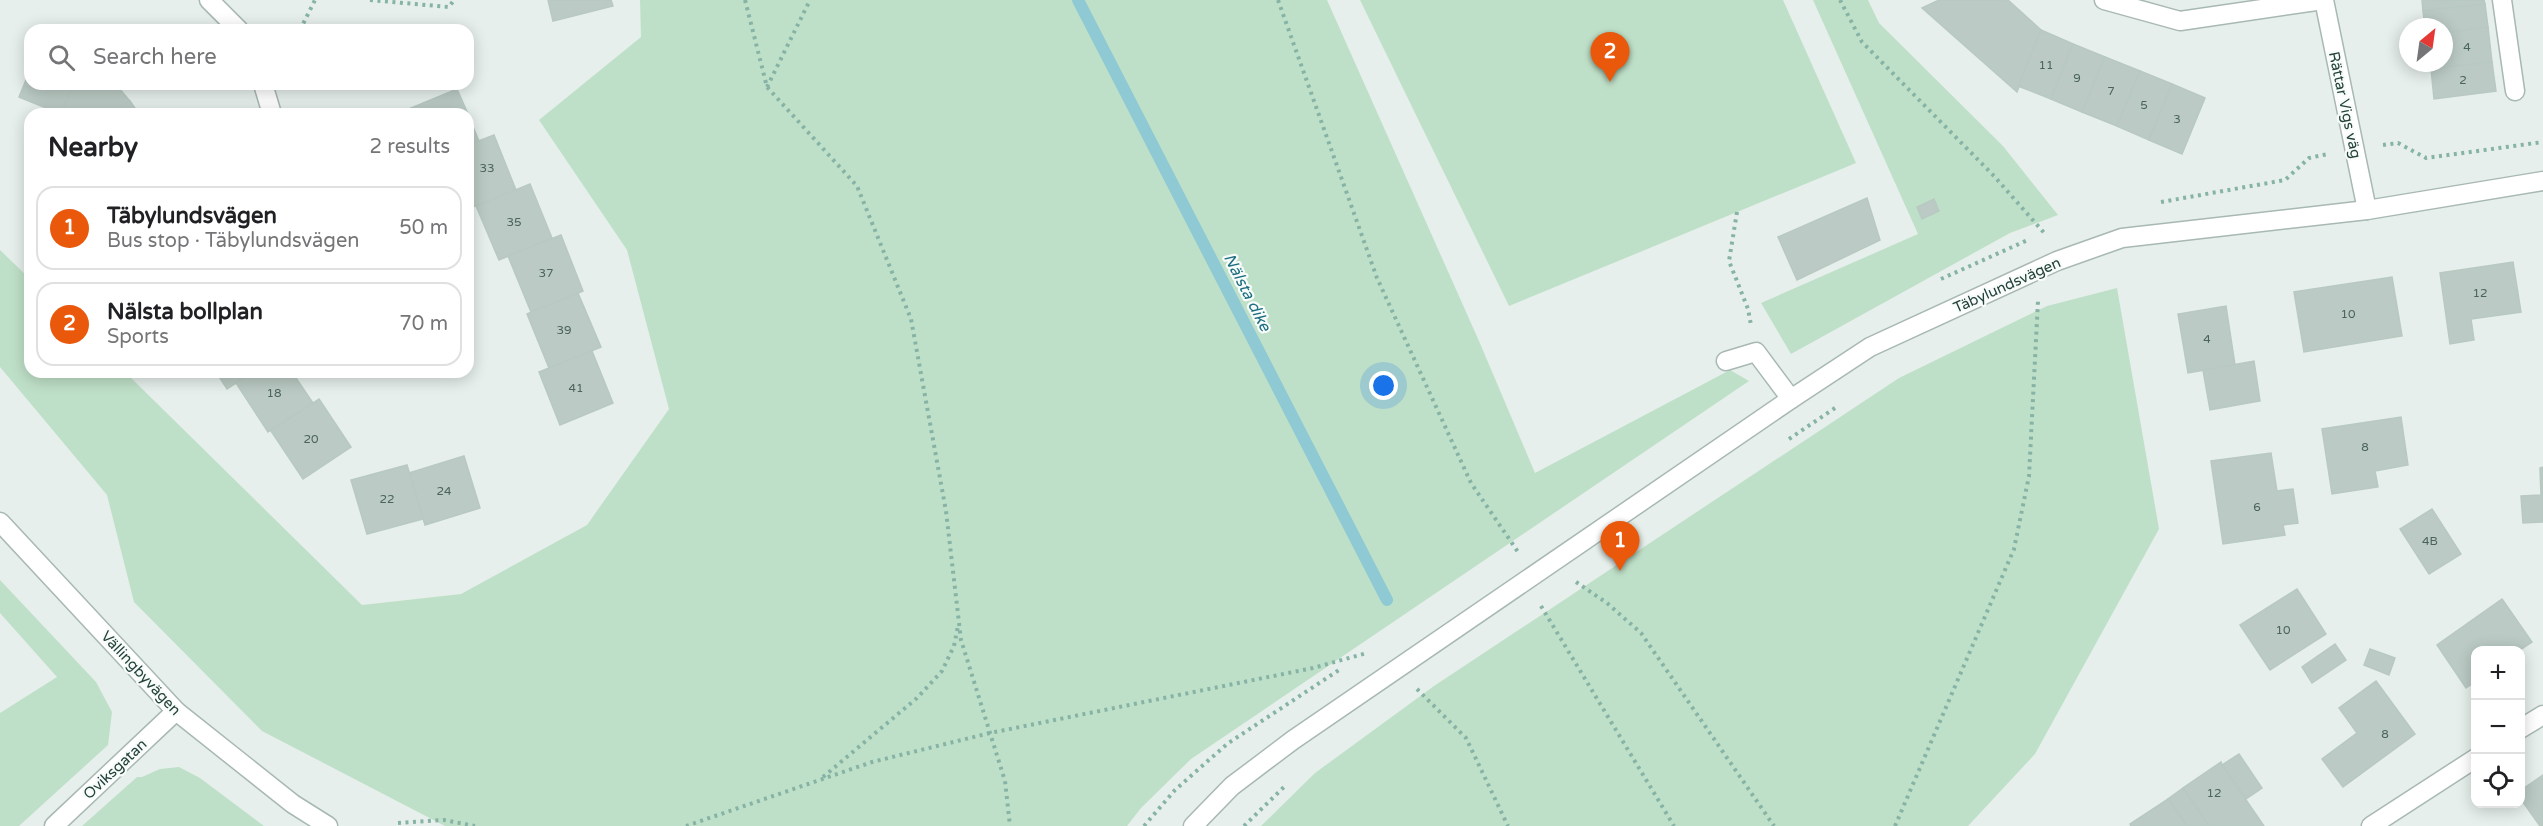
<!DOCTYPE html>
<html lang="en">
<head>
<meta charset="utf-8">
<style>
  :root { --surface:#fff; --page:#f2f2f2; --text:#202124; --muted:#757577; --line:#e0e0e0; --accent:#ea580c }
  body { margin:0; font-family:"Varela Round",sans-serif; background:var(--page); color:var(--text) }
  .controls { position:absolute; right:18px; bottom:18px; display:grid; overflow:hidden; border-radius:12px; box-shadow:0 3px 15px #0003 }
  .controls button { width:54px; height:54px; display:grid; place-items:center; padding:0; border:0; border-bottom:2px solid var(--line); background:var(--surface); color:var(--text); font:30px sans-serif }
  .compass { position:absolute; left:2399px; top:18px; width:54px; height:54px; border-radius:50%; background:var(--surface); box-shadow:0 3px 15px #0003; rotate:29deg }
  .you { position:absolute; left:1384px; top:386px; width:21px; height:21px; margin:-15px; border:4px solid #fff; border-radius:50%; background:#1a73e8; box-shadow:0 0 0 9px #1a73e833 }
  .badge { display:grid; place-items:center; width:39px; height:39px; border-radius:50%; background:var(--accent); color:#fff; font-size:20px; font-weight:700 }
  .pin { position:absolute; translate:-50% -50px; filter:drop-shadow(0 2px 3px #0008) }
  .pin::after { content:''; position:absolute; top:32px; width:21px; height:18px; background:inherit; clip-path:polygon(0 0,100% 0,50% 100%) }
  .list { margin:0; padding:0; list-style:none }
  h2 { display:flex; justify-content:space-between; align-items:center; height:78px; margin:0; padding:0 24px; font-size:26px }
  h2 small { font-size:20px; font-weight:400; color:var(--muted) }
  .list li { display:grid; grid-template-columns:39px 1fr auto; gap:18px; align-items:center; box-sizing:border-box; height:84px; margin:0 12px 12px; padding:0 12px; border:2px solid var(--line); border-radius:18px }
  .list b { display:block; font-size:22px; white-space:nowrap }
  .list p { margin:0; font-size:20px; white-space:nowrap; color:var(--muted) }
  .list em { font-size:20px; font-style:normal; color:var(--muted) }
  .icon { flex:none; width:33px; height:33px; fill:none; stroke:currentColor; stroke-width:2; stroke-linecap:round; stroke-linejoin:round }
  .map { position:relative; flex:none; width:2543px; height:826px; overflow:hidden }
  .search { position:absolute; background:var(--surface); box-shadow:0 3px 15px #0003; left:24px; top:24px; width:450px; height:66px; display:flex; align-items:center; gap:15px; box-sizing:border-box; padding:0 21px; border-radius:18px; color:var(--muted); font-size:22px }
  .panel { position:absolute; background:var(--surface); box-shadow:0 3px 15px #0003; left:24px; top:108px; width:450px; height:270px; border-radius:18px }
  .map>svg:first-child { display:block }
  .green { fill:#bfe0c8 }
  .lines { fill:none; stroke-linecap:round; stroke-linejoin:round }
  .stream { stroke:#8ec9d4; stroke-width:12 }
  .building { fill:#bbcac4; stroke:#b8c9c2; stroke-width:1.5 }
  .minor-casing { stroke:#a8b8b2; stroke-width:21 }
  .path { stroke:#86b3a5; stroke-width:4; stroke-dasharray:3 4.5; stroke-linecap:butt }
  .minor { stroke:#fff; stroke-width:18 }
  .labels { text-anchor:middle; stroke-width:4.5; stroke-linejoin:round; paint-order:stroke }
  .number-label { font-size:12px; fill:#4a645c }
  .street-label { font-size:15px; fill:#24423a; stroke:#f7fbf9 }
  .water-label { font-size:16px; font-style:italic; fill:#1c6f80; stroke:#f7fbf9 }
</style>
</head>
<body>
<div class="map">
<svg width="2543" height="826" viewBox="0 0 2543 826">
  <rect width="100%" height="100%" fill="#e6efeb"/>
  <g class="green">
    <path d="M 640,0 L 1327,0 L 1479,341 L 1535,473 L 1730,370 L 1749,381 L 1191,759 L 1141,808 L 1127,826 L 445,826 L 262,731 L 134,602 L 107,495 L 0,367 L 0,250 L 30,279 L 30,372 L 125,372 L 362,605 L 461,594 L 587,525 L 669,409 L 627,250 L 539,120 L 641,37 Z"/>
    <path d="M 1360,0 L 1783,0 L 1856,163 L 1509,306 Z"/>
    <path d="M 1813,0 L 1868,0 L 1879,23 L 2003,146 L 2058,215 L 2010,233 L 1791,354 L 1761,303 L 1918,234 Z"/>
    <path d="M 2117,288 L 2159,529 L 2035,754 L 1968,826 L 1261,826 L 1315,773 L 1434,686 L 1899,378 L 2047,306 Z"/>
    <path d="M 0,580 L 96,682 L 112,712 L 108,745 L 19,826 L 0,826 L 0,713 L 57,677 L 0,613 Z"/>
    <path d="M 179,767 L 200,778 L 264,826 L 82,826 L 137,777 L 142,777 L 160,769 Z"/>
  </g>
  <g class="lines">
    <path class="stream" d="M 1078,0 L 1387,600"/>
  </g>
  <g class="building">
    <path d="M 548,0 L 611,0 L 613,6 L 553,21 Z"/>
    <path d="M 1939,0 L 2008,0 L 2041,30 L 2017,92 L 1922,8 Z"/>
    <path d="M 2422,0 L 2484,0 L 2485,4 L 2423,11 Z"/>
    <path d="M 2485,4 L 2488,27 L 2444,33 L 2444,27 L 2425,27 L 2423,11 Z"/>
    <path d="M 2488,27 L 2492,62 L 2431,69 L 2430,63 L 2444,63 L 2444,33 Z"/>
    <path d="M 2041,30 L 2073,44 L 2051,99 L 2018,86 Z"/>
    <path d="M 2073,44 L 2105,57 L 2082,112 L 2051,99 Z"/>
    <path d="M 2105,57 L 2140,71 L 2117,126 L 2082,112 Z"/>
    <path d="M 2492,62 L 2496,91 L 2434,99 L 2431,69 Z"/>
    <path d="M 30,70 L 30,84 L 74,84 L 61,114 L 19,97 Z"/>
    <path d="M 2140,71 L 2172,84 L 2149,140 L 2117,126 Z"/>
    <path d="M 74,84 L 111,84 L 117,86 L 130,101 L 111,114 L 61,114 Z"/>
    <path d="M 2172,84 L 2205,98 L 2182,154 L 2149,140 Z"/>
    <path d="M 457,89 L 468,114 L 405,114 L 404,111 Z"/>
    <path d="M 130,101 L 139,114 L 111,114 Z"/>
    <path d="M 468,115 L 479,141 L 468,145 Z"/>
    <path d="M 494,135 L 516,190 L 468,209 L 468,145 Z"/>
    <path d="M 530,184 L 552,238 L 499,260 L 476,206 Z"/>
    <path d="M 1867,198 L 1880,240 L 1797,280 L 1778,237 Z"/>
    <path d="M 1934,199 L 1939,211 L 1922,219 L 1917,207 Z"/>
    <path d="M 561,235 L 583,291 L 531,312 L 508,256 Z"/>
    <path d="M 2513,262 L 2521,312 L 2471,319 L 2474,340 L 2450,344 L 2440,273 Z"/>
    <path d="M 2392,277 L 2402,336 L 2304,352 L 2294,292 Z"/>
    <path d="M 578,293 L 601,347 L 549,368 L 527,314 Z"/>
    <path d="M 2226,306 L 2235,365 L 2188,373 L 2178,314 Z"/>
    <path d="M 592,351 L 613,403 L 560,425 L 539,372 Z"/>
    <path d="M 2254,361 L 2260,401 L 2210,410 L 2203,370 Z"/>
    <path d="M 216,372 L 253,372 L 227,389 Z"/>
    <path d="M 253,372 L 292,372 L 313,403 L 268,432 L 236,383 Z"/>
    <path d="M 319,399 L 351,447 L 303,479 L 271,431 Z"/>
    <path d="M 2401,417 L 2408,465 L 2375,471 L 2378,487 L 2332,494 L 2322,429 Z"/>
    <path d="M 2271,453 L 2277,491 L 2293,489 L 2298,523 L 2283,525 L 2285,535 L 2223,544 L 2211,461 Z"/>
    <path d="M 464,456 L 480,508 L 425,525 L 409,473 Z"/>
    <path d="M 407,465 L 423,519 L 367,534 L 351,480 Z"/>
    <path d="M 2543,467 L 2543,522 L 2523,523 L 2521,496 L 2541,495 L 2540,468 Z"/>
    <path d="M 2432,509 L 2461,554 L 2429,574 L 2400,529 Z"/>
    <path d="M 2297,589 L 2326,634 L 2270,670 L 2240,625 Z"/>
    <path d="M 2502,599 L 2532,642 L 2520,650 L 2476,650 L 2476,681 L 2466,688 L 2437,645 Z"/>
    <path d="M 2335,644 L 2346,660 L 2312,683 L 2302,667 Z"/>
    <path d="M 2370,649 L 2395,658 L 2389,675 L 2364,665 Z"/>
    <path d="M 2376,681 L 2415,734 L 2343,787 L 2322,759 L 2357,733 L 2339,708 Z"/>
    <path d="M 2239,754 L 2262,788 L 2246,799 L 2222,765 Z"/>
    <path d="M 2221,762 L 2222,765 L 2264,826 L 2209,826 L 2183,788 Z"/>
    <path d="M 2543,775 L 2543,826 L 2540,826 L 2520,798 L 2520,791 Z"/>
    <path d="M 2183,788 L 2208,825 L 2207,826 L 2187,826 L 2168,799 Z"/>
    <path d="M 2168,799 L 2187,826 L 2131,826 L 2130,824 Z"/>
  </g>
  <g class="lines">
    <g class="minor-casing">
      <g id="minor">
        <path d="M 209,0 L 239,30"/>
        <path d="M 2104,0 L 2180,21 L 2323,0"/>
        <path d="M 2324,0 L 2367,210"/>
        <path d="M 2502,0 L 2515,91"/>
        <path d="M 263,84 L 272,114"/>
        <path d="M 1726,361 L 1756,352 L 1791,399"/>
        <path d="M 0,522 L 176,711 L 293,804 L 328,826"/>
        <path d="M 2520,729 L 2543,715"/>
        <path d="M 54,826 L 176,711"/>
        <path d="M 1193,826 L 1232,786 L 1293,740 L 1791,399 L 1870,347 L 2057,261 L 2122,238 L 2367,210 L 2543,181"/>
        <path d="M 2371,826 L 2476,758"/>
      </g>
    </g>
    <g class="path">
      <path d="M 370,0 L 449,7 L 454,0"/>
      <path d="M 745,0 L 767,87 L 857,186 L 911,319 L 946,511 L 961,640 L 1005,781 L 1010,826"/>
      <path d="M 1278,0 L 1377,278 L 1471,483 L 1518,552"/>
      <path d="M 1840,0 L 1862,42 L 1994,176 L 2046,235"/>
      <path d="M 300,30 L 315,0"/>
      <path d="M 767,87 L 810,0"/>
      <path d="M 2383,145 L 2398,143 L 2426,158 L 2543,142"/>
      <path d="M 2161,202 L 2285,180 L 2309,158 L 2328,154"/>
      <path d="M 1737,212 L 1729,261 L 1748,309 L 1751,325"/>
      <path d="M 1941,279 L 2030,239"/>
      <path d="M 1789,439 L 1838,406"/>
      <path d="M 1576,582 L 1607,603 L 1641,633 L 1774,826"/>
      <path d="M 1541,606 L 1674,826"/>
      <path d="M 1417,689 L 1466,738 L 1508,826"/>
      <path d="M 823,777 L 917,698 L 942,671 L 954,646 L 958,626"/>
      <path d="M 398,823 L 444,820 L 475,826"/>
      <path d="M 686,826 L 872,762 L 990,733 L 1313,668 L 1367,653"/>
      <path d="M 1144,826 L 1175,790 L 1227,744 L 1339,670"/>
      <path d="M 1244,826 L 1286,785"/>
      <path d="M 1895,826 L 2014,549 L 2029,476 L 2038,301"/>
    </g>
    <use href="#minor" class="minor"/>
  </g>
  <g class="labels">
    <g class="number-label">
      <text x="2467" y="51">4</text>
      <text x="2046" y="69">11</text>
      <text x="2077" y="82">9</text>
      <text x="2463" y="84">2</text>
      <text x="2111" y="95">7</text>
      <text x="2144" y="109">5</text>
      <text x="2177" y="123">3</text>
      <text x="487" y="172">33</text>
      <text x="514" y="226">35</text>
      <text x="546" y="277">37</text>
      <text x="2480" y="297">12</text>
      <text x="2348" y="318">10</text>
      <text x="564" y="334">39</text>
      <text x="2207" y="343">4</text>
      <text x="576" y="392">41</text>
      <text x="274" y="397">18</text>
      <text x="311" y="443">20</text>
      <text x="2365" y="451">8</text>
      <text x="444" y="495">24</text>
      <text x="387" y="503">22</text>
      <text x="2257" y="511">6</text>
      <text x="2430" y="545">4B</text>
      <text x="2283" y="634">10</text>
      <text x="2385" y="738">8</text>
      <text x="2214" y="797">12</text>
    </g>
    <g class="street-label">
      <text transform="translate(2345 105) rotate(78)" y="5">Rättar Vigs väg</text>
      <text transform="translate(2007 285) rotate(-24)" y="5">Täbylundsvägen</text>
      <text transform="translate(141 673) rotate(47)" y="5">Vällingbyvägen</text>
      <text transform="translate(115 769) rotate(-43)" y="5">Oviksgatan</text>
    </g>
    <g class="water-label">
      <text transform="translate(1248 292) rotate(63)" y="6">Nälsta dike</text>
    </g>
  </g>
</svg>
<div class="controls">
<button>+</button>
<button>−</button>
<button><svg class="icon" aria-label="locate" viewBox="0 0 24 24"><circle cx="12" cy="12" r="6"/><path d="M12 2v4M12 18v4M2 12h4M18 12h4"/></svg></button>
</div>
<svg class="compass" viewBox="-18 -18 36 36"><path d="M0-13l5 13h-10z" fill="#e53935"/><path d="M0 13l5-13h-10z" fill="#757577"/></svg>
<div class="you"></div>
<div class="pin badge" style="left:1620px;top:571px">1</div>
<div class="pin badge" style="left:1610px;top:82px">2</div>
<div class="search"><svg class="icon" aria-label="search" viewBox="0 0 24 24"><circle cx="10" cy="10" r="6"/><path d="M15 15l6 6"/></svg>Search here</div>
<section class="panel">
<h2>Nearby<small>2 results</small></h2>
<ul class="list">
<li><span class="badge">1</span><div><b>Täbylundsvägen</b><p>Bus stop · Täbylundsvägen</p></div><em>50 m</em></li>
<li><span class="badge">2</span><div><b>Nälsta bollplan</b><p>Sports</p></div><em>70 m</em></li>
</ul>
</section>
</div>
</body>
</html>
